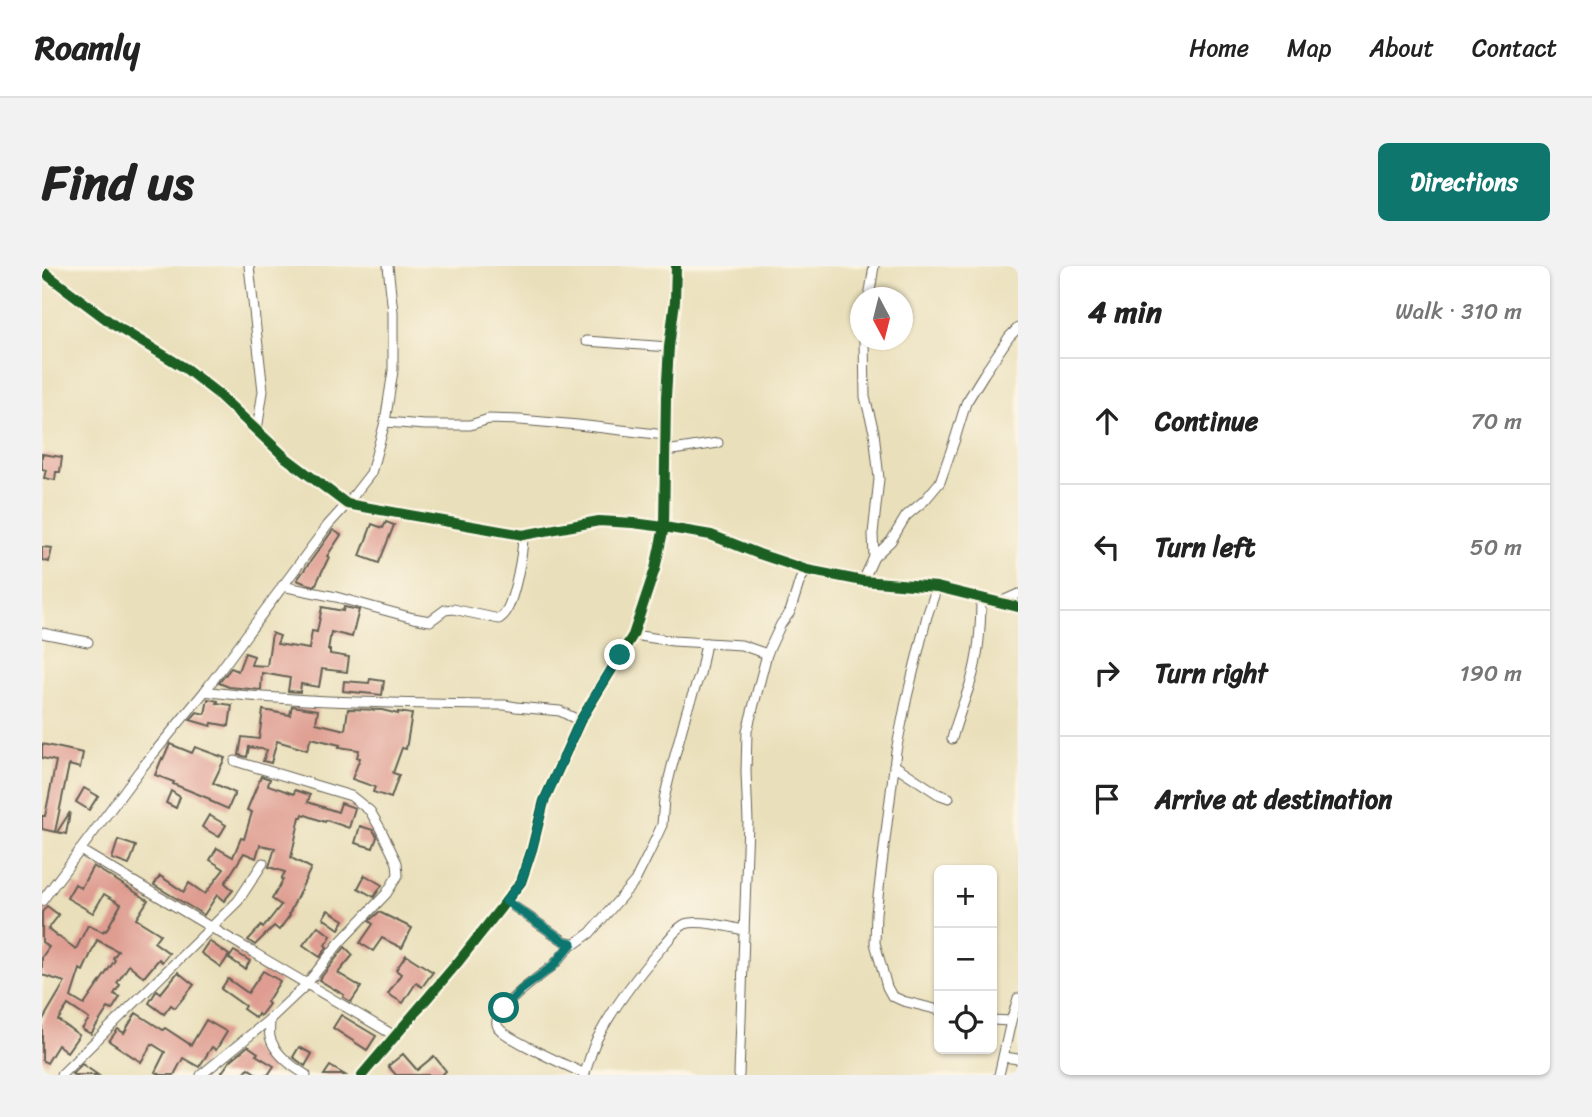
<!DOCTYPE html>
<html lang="en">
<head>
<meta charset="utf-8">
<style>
  :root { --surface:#fff; --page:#f2f2f2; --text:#222; --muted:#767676; --line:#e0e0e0; --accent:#0f766e }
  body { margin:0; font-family:Sriracha,sans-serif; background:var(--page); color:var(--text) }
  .controls { position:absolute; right:21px; bottom:21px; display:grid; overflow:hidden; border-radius:10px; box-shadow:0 2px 5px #0004 }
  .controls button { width:63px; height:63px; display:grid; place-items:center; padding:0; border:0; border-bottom:2px solid var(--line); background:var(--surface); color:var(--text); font:35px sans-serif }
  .compass { position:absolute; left:808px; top:21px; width:63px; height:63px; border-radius:50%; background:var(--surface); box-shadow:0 2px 5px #0004; rotate:173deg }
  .stop { position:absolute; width:21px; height:21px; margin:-16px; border:5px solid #0f766e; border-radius:50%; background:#fff }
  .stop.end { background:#0f766e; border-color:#fff; box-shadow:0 2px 7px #0008 }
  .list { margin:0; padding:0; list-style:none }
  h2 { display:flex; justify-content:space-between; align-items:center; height:91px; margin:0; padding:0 28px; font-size:30px }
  h2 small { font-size:23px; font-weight:400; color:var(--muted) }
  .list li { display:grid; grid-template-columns:46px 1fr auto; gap:21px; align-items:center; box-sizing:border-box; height:126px; padding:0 28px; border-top:2px solid var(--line) }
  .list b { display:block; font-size:26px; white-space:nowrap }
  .list em { font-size:23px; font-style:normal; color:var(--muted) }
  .icon { flex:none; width:38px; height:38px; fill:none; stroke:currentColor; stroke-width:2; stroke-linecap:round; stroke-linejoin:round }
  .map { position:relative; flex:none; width:976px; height:809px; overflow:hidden; border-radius:10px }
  header { display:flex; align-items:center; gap:42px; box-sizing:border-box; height:98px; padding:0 35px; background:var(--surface); border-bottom:2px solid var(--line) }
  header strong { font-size:33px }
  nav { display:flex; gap:38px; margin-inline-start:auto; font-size:24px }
  .intro { display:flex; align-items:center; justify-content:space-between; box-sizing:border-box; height:168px; padding:0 42px }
  h1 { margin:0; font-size:49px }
  .button { padding:18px 32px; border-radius:10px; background:var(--accent); color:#fff; font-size:24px; font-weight:700 }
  main { display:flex; gap:42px; padding:0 42px }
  aside { flex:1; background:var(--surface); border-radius:10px; box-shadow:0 2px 5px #0004 }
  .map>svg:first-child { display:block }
  .building { fill:#df9d92; fill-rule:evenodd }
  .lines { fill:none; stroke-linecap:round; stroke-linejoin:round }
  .minor-casing { stroke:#646053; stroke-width:11 }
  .minor { stroke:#fff; stroke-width:9 }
  .cycleway-casing { stroke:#fcf5e5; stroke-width:15 }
  .cycleway { stroke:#1b5e20; stroke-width:10 }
  .route { stroke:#0f766e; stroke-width:9 }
</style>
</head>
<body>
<header>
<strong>Roamly</strong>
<nav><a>Home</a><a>Map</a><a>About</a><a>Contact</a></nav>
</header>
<div class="intro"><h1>Find us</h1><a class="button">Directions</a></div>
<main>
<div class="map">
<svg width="976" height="809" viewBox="0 0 976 809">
  <rect width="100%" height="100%" fill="#fcf5e5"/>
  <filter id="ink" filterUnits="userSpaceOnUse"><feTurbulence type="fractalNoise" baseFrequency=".0143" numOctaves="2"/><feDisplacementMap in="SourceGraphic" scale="14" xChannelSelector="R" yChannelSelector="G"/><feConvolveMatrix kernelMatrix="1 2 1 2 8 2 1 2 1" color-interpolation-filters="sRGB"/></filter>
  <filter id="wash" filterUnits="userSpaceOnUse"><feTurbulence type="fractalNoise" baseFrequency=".00686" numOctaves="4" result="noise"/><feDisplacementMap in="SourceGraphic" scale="28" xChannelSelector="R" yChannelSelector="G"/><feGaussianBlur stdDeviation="1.57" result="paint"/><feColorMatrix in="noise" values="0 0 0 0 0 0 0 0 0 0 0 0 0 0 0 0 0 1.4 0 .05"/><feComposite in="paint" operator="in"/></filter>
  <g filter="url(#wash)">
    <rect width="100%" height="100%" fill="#e9dfba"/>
    <g id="blocks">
      <g class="building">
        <path d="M 0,188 L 20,191 L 18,206 L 14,206 L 13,214 L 2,212 L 4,204 L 0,203 Z"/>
        <path d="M 344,256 L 352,259 L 337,297 L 318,290 L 330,258 L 341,262 Z"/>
        <path d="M 291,264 L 299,269 L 285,290 L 287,291 L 273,320 L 262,317 L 255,314 Z"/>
        <path d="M 0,281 L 10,282 L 7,296 L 0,294 Z"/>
        <path d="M 280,341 L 301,345 L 302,341 L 317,344 L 310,371 L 289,366 L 286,384 L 288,384 L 288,388 L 307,391 L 305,406 L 280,403 L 277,421 L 259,418 L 258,426 L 246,425 L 248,412 L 220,407 L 219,424 L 187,421 L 177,417 L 189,402 L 196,405 L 203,387 L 212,390 L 209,399 L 225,400 L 230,367 L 238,370 L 235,378 L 267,383 L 270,365 L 275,366 Z"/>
        <path d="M 328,413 L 342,415 L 340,429 L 301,425 L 302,415 L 327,417 Z"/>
        <path d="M 166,433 L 176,435 L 175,437 L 190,439 L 187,460 L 170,457 L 169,460 L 148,454 L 155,446 L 163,448 Z"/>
        <path d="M 250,440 L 276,444 L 274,457 L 303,464 L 306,443 L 340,444 L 356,448 L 356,446 L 370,448 L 364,483 L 360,482 L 351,507 L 357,509 L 349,532 L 331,526 L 333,521 L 310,513 L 318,492 L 315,491 L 317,484 L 297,481 L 298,479 L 269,472 L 265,484 L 235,475 L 229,497 L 221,495 L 225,484 L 207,481 L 205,491 L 197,489 L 200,471 L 217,473 L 221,444 L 248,449 Z"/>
        <path d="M 0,478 L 41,487 L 38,502 L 27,499 L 13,566 L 0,563 L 0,550 L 3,550 L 14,495 L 0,492 Z"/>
        <path d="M 128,478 L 150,487 L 153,481 L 183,492 L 171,517 L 193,527 L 186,543 L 168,535 L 168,533 L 131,518 L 132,516 L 113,509 L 120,492 L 121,493 Z"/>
        <path d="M 219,510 L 228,513 L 226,519 L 252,528 L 253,524 L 268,529 L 266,536 L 296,546 L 299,537 L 313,542 L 307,562 L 284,554 L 283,556 L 261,548 L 260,551 L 258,551 L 249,592 L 269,602 L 247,648 L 248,649 L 237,664 L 232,660 L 213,679 L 206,674 L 219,660 L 221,662 L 239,639 L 230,633 L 241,614 L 239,613 L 243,606 L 227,601 L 233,582 L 218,579 L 214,592 L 202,587 L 183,617 L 191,624 L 182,635 L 175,629 L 162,649 L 112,619 L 118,610 L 142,626 L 147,617 L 163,628 L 182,603 L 168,594 L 175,582 L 191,591 L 199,572 L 202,573 L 210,546 L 205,544 Z"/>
        <path d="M 42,522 L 56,530 L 47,544 L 34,536 Z"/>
        <path d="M 129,525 L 138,531 L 134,542 L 124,537 Z"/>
        <path d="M 28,546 L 24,568 L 15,566 Z"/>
        <path d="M 167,549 L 184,559 L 177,571 L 160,561 Z"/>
        <path d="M 318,560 L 331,564 L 335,571 L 331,582 L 313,577 Z"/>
        <path d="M 76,574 L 94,580 L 87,599 L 70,593 Z"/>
        <path d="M 51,600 L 106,634 L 94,653 L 118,668 L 112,676 L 127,687 L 120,696 L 117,693 L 102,711 L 87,699 L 75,717 L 78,719 L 72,728 L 78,731 L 70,744 L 66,742 L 49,768 L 40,763 L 47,753 L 26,739 L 16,754 L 37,769 L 25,786 L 16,779 L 5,797 L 0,794 L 0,755 L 23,716 L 0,709 L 0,691 L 7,681 L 0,676 L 0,646 L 5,640 L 17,649 L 6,663 L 34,683 L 46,659 L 61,666 L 62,664 L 64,665 L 79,638 L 62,628 L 51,647 L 25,632 L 33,618 L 39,622 ZM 55,674 L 76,685 L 71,692 L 73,694 L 42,739 L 29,731 L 38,703 L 41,705 Z"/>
        <path d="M 323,609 L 340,619 L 332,631 L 316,622 Z"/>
        <path d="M 286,644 L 302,654 L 297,663 L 281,652 Z"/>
        <path d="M 337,646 L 370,662 L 360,682 L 340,672 L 331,685 L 318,677 L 331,658 L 327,655 Z"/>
        <path d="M 276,660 L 289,670 L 283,679 L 285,681 L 278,691 L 261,679 Z"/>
        <path d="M 167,675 L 187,689 L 179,701 L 159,687 Z"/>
        <path d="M 303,681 L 311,689 L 296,707 L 319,721 L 309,736 L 301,731 L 302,729 L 277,714 Z"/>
        <path d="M 192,685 L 208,695 L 203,703 L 187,692 Z"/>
        <path d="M 364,689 L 391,706 L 380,721 L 374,717 L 361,737 L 346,728 L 359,708 L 354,704 Z"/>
        <path d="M 221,705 L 238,715 L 225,736 L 227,738 L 218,750 L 216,748 L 214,752 L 201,743 L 203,740 L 179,723 L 186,713 L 206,727 Z"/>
        <path d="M 136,706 L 152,719 L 133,742 L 129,739 L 122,748 L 107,737 L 115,724 L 119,727 Z"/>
        <path d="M 94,747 L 121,764 L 123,762 L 149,779 L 164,754 L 185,766 L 174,784 L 170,781 L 157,801 L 141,792 L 132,809 L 119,809 L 113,806 L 123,786 L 110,778 L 99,796 L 67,775 L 76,763 L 82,767 Z"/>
        <path d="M 299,749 L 334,770 L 325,784 L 291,762 Z"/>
        <path d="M 206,780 L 216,787 L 214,789 L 232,800 L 226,809 L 216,809 L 206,802 L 201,809 L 178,809 L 188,795 Z"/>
        <path d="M 257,781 L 270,788 L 263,800 L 251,791 Z"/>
        <path d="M 361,788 L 375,804 L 392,790 L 404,805 L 400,809 L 354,809 L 346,800 Z"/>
        <path d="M 40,798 L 56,809 L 32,809 L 30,808 Z"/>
        <path d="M 288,800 L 303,809 L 282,809 Z"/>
      </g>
    </g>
  </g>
  <g filter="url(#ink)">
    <use href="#blocks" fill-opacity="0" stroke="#646053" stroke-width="2"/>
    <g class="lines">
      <g class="minor-casing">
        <g id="minor">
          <path d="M 207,0 L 221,125 L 215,164"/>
          <path d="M 0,5 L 72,59 L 143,102 L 175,127 L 244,192 L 305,238 L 481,269 L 557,255 L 591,257 L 622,261 L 669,269 L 717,288 L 765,304 L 821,315 L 895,321 L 976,341"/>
          <path d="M 827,32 L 832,0"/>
          <path d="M 822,74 L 823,131 L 832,166 L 837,213 L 831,268 L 832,291"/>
          <path d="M 544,75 L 627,81"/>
          <path d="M 343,156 L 383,159 L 428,159 L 447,153 L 478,154 L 536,159 L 623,169"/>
          <path d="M 624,185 L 676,177"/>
          <path d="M 821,315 L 832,291 L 849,275 L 864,250 L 883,234 L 898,216 L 913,173 L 924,137 L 942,108 L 967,71 L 976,62"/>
          <path d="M 240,320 L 294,331 L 371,352 L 388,355 L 403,344 L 411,343 L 457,353 C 460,351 462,349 464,346 C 473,329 481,288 481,269"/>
          <path d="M 895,321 L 885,350 L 865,431 L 854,485 L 834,647 L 833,677 L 845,721 L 850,730 L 861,735 L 897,744"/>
          <path d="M 958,336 L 976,328"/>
          <path d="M 0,367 L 46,376"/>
          <path d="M 591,369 L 631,375 L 699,379 L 725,388"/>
          <path d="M 163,425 C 204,431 245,433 286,435 C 345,437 404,439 463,439 L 474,441 L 518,445 L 538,455"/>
          <path d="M 910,473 C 915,453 923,434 929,415 C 937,389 939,359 939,332"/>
          <path d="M 852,499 L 896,528 L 907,532"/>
          <path d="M 38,584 L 353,770"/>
          <path d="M 0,635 L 98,504 L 163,425 L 286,259 L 305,238 L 329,207 L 343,156 L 351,105 L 351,46 L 346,0"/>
          <path d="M 464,635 L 522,675 L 530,677 L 534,677 L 548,667 L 593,615 L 607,587 L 620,559 L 622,533 L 629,504 L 645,444 L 658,408 L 664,377"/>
          <path d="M 530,677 C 523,686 516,696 508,702 C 498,711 446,745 456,761 C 462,772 528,801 543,808"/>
          <path d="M 228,753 C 228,758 227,766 228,771 C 232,787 251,801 264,809"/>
          <path d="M 950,754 L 969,755"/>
          <path d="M 962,791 L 976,793"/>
          <path d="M 19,809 L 196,635 L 221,597"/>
          <path d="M 159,809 L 228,753 L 264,719 L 298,676 L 344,628 L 356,609 L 355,597 L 338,562 L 328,545 L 309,530 L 193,495"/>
          <path d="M 320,809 L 417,695 L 479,616 L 490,583 L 502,535 L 525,484 L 538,455 L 591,369 L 613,303 L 622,261 L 624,131 L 627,81 L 633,35 L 634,0"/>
          <path d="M 542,809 C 547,797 549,784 555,773 C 572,740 596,709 620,681 C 627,674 634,662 643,658 C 657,653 687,661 702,664"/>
          <path d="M 697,809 L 706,556 L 704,506 L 705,465 L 725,388 L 739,358 L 748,346 L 758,314 L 765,304"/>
          <path d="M 957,809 L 969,755 L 976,732"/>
        </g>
      </g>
      <use href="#minor" class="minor"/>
      <g class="cycleway-casing">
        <g id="cycleway">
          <path d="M 0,5 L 72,59 L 143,102 L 175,127 L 244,192 L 305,238 L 481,269 L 557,255 L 591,257 L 622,261 L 669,269 L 717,288 L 765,304 L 821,315 L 895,321 L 976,341"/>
          <path d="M 320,809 L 417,695 L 479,616 L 490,583 L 502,535 L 525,484 L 538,455 L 591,369 L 613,303 L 622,261 L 624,131 L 627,81 L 633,35 L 634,0"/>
        </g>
      </g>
      <use href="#cycleway" class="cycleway"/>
    </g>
  </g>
  <g class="lines" filter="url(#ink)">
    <path class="route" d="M 462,742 L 479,724 L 510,701 L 530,677 L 522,675 L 464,635 L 479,616 L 490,583 L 502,535 L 538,455 L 578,389"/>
  </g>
</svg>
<div class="controls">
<button>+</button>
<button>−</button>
<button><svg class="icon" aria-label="locate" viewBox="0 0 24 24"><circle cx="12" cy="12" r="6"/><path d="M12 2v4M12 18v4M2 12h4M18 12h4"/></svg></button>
</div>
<svg class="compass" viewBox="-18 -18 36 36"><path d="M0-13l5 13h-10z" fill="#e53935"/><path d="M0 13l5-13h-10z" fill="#767676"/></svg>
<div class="stop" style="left:462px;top:742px"></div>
<div class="stop end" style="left:578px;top:389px"></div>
</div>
<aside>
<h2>4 min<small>Walk · 310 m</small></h2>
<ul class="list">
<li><svg class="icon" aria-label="ahead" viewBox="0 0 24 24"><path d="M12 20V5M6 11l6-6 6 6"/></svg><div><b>Continue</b></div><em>70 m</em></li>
<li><svg class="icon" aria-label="left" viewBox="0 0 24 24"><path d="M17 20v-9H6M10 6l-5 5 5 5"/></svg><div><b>Turn left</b></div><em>50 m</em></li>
<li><svg class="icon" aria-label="right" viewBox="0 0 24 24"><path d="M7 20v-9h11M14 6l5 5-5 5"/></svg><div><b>Turn right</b></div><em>190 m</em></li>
<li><svg class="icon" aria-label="arrive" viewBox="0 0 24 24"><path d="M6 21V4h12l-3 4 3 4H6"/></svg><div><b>Arrive at destination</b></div></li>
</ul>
</aside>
</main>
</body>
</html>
